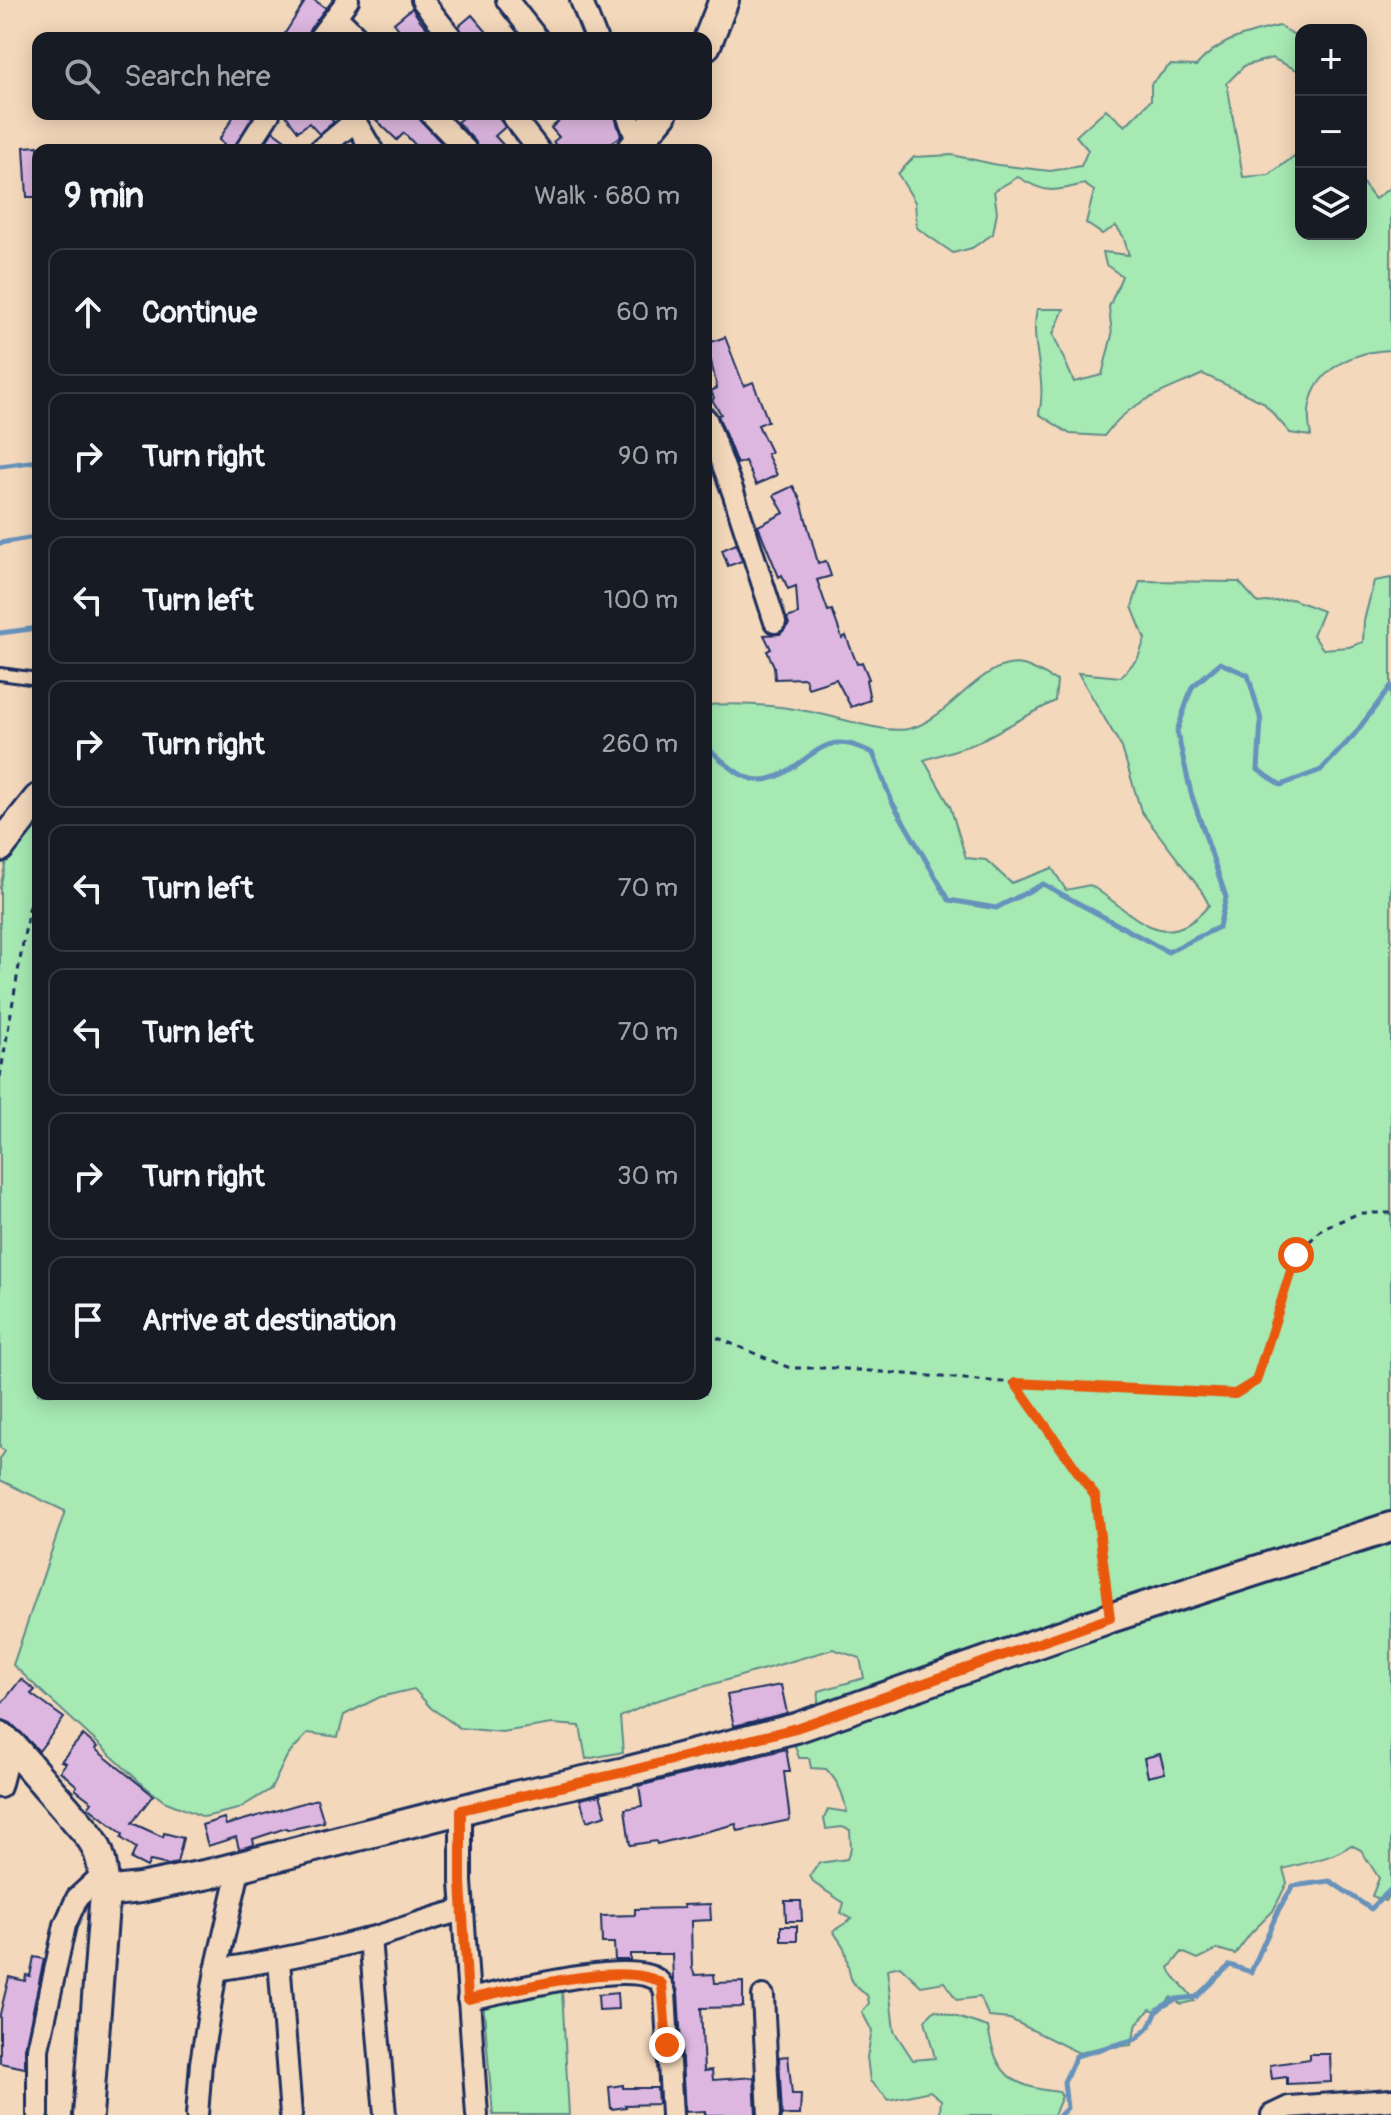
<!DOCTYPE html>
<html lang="en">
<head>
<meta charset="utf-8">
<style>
  :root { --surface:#171b24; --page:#20242c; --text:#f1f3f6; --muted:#9ea1a6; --line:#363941 }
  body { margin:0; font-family:Pangolin,sans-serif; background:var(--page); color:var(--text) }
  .controls { position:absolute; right:24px; top:24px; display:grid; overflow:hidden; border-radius:16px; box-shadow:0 4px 20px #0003 }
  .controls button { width:72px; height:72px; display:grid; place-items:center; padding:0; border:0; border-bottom:2px solid var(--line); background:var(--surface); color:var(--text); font:40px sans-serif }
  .stop { position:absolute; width:24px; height:24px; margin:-18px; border:6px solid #ea580c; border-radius:50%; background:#fff }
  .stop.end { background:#ea580c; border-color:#fff; box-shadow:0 2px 8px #0008 }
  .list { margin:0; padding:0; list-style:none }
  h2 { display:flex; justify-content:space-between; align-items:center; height:104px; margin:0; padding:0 32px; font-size:34px }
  h2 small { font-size:26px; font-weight:400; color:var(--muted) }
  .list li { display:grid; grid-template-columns:52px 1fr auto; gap:24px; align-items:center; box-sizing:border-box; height:128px; margin:0 16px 16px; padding:0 16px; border:2px solid var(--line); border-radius:16px }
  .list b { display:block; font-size:30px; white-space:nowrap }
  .list em { font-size:26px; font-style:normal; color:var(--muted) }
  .icon { flex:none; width:44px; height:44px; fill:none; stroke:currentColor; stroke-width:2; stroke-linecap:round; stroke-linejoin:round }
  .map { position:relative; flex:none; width:1391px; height:2115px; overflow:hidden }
  .search { position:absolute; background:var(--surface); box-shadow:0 4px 20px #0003; left:32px; top:32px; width:680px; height:88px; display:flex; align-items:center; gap:20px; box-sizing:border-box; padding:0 28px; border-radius:16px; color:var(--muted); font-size:30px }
  .panel { position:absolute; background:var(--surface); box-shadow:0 4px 20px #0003; left:32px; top:144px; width:680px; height:1256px; border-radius:16px }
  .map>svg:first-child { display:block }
  .green { fill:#a6e9b3; stroke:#608c88; stroke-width:2 }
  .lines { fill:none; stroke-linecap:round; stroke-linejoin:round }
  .stream { stroke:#6692bb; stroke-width:5 }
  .building { fill:#ddb7e0; stroke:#1b2f5e; stroke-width:2 }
  .lane-casing { stroke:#1b2f5e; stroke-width:16 }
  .street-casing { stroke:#1b2f5e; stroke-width:26 }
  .secondary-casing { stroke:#1b2f5e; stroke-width:34 }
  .path { stroke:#1b2f5e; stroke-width:3; stroke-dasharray:6 6; stroke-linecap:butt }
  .lane { stroke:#f4d8bb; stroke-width:10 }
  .street { stroke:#f4d8bb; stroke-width:20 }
  .secondary { stroke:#f4d8bb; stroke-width:28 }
  .route { stroke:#ea580c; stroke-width:10 }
</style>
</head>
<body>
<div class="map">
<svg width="1391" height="2115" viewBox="0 0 1391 2115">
  <rect width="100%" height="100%" fill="#f4d8bb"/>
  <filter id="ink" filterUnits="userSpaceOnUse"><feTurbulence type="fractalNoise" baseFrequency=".0125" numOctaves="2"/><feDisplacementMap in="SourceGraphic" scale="16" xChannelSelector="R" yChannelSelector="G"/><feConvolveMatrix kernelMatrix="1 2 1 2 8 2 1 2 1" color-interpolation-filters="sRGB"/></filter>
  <g filter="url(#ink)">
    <g class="green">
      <path d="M 1279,26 L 1301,39 L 1301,72 L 1272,58 L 1244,66 L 1227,83 L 1243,177 L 1269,175 L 1301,151 L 1301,234 L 1361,234 L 1361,181 L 1375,199 L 1391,187 L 1391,350 C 1340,352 1299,381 1311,436 L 1290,433 L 1263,402 L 1203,374 C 1165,392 1130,400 1104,436 L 1070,434 L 1039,414 C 1048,377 1029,345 1037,309 L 1064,309 L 1053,334 L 1074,382 L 1102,375 L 1112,335 L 1109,307 L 1122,276 L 1106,265 L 1103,252 L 1129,255 L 1123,236 L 1116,226 L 1102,234 L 1086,223 L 1094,191 L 1084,184 C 1052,192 1046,194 1018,177 L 994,191 L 997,212 L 993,234 L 972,248 L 953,253 L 917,228 L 915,202 L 898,174 L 914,157 L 952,155 L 998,165 L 1050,171 L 1081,166 L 1088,150 L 1076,136 L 1106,109 L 1125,126 L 1151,100 L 1151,84 L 1170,65 L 1196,66 C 1220,39 1245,34 1279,26 Z"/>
      <path d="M 1391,578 L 1391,1518 L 817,1710 L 819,1691 L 864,1678 L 860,1658 L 833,1649 L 655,1701 L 620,1717 L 623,1752 L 586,1759 L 580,1726 L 552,1724 L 502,1732 L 460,1728 L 431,1708 L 414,1689 L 380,1697 L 344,1715 L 338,1737 L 308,1733 L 287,1756 L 271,1789 L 238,1809 L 204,1817 L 164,1801 L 143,1785 L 13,1665 L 65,1511 L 0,1480 L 0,1459 L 5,1451 L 0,1448 L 0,887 L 8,853 L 38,812 L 38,1394 L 706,1394 L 706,705 C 741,703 776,705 811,712 C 836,716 883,734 908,729 C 949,721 981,657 1023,665 C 1034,668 1047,676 1057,681 L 1055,701 L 974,744 L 924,760 L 950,806 L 966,858 L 986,860 L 1011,883 L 1052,868 L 1066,890 L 1090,885 C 1133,912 1164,959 1209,905 L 1201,890 L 1141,811 L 1122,748 L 1078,673 L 1121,677 L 1138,658 L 1145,639 L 1132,607 L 1140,581 L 1239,582 L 1258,603 L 1292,599 L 1323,611 L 1313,635 L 1323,649 L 1349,647 L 1363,642 L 1364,621 L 1374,581 Z"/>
      <path d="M 1391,1540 L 1391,1891 L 1385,1901 L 1372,1896 L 1379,1878 L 1361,1850 L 1351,1845 C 1332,1859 1306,1862 1283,1869 L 1287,1883 L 1273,1911 L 1251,1933 L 1235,1954 L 1218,1949 L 1198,1959 L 1182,1952 L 1169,1968 C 1175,1983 1188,1987 1194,2001 L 1181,2004 L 1171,1997 L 1159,2012 L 1150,2009 L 1137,2024 L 1131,2045 L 1093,2049 L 1079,2053 L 1010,2019 L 989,2017 L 980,1997 L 957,2000 L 944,1982 L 921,1986 L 900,1966 L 887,1969 L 894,2031 L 913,2060 L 935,2058 L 925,2020 L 935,2010 L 988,2027 C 996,2076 1011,2086 1059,2092 L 1062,2096 L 1054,2115 L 943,2115 L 940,2111 L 941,2100 L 930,2091 L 889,2100 L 870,2081 L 867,2057 L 872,2031 L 862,2012 L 869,2003 L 867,1995 C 844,1981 852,1971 844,1948 C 842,1943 836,1936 833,1931 L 852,1919 L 841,1913 L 844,1903 L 814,1883 L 810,1876 L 819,1863 L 847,1859 L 851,1848 L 850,1830 L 842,1827 L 826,1829 L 824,1819 L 828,1809 L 847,1812 C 843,1794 839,1782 826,1769 L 811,1768 L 809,1758 L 799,1758 L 793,1740 L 976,1676 Z"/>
      <path d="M 562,1990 L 569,2115 L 493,2115 L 483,2000 Z"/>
    </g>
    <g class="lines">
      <g class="stream">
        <path d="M 0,466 L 38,461"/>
        <path d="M 0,543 L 35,537 L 38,533"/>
        <path d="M 0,633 L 38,628"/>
        <path d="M 706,747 C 718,756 733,772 746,777 C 783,792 807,746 837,743 C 850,742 861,748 873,753 L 892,802 L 949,900 L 996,908 L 1043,884 L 1168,952 L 1219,927 L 1226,897 L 1191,793 L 1177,731 L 1192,687 L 1220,663 L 1248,675 L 1261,720 L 1258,770 L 1281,785 L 1321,770 L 1354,735 L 1391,686"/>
        <path d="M 1060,2115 L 1067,2108 L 1064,2082 L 1076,2056 L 1136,2039 L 1150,2026 L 1158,2009 L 1176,1999 L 1196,1997 L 1230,1965 L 1251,1972 L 1279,1909 L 1293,1886 L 1330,1881 L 1371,1909 L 1391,1889"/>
      </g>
    </g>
    <g class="building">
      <path d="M 306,0 L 314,0 L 326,8 L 309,30 L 306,38 L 282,38 Z"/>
      <path d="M 412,8 L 419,19 L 435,38 L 406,38 L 394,23 Z"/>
      <path d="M 472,15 L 492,38 L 465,38 L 459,26 Z"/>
      <path d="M 235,114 L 253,116 L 233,150 L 220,150 L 224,144 L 219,140 Z"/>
      <path d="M 285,114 L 326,114 L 334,122 L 319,134 L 309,123 L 298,131 Z"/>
      <path d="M 370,114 L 415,114 L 448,150 L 420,150 L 404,133 L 397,140 Z"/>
      <path d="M 467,114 L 496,114 L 505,127 L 495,136 L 508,150 L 479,150 L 475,141 L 457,122 Z"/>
      <path d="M 567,114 L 614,114 L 621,136 L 602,150 L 560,150 L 553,142 L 559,137 L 551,128 Z"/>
      <path d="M 273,131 L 285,140 L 276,150 L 261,150 Z"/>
      <path d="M 38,146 L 38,197 L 27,197 L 24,147 Z"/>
      <path d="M 725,337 L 744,386 L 753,382 L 768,421 L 758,425 L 771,452 L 767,454 L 777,475 L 756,485 L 745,461 L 737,464 L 718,415 L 721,414 L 712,400 L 714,398 L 711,391 L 717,388 L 711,361 L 706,363 L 706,344 Z"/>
      <path d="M 793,486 L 801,501 L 818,563 L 826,561 L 831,576 L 817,580 L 828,611 L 832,610 L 842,638 L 846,636 L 857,664 L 862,662 L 869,679 L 866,680 L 870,700 L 851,707 L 836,679 L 808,688 L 805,678 L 775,679 L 774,666 L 767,651 L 771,649 L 764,635 L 780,634 L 789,624 L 787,618 L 798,614 L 796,586 L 788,589 L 782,575 L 779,577 L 758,526 L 784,513 L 774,495 Z"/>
      <path d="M 736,544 L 742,561 L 728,566 L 722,550 Z"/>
      <path d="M 21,1679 L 35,1690 L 31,1694 L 64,1718 L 39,1751 L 11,1723 L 0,1719 L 0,1706 Z"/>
      <path d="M 781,1685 L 787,1713 L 734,1726 L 727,1695 Z"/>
      <path d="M 83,1735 L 97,1747 L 95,1749 L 153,1795 L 132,1823 L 163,1837 L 164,1833 L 183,1838 L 177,1863 L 168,1865 L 150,1861 L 147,1867 L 131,1859 L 136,1848 L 121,1838 L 123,1834 L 88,1807 L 92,1802 L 75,1789 L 77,1786 L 60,1771 L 66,1763 L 61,1761 Z"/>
      <path d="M 786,1749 L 790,1772 L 784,1772 L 790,1820 L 738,1831 L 736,1824 L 657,1844 L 656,1841 L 630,1845 L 625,1809 L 642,1806 L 639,1786 Z"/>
      <path d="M 1160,1754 L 1165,1773 L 1148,1777 L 1144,1758 Z"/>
      <path d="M 600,1795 L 606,1815 L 587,1821 L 580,1799 Z"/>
      <path d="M 317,1799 L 324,1822 L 287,1830 L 286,1828 L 253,1839 L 254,1845 L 239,1849 L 236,1837 L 208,1846 L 202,1825 L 224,1818 L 226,1825 Z"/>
      <path d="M 785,1901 L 801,1901 L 802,1921 L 786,1921 Z"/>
      <path d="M 710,1904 L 711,1920 L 691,1921 L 692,1968 L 695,1975 L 714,1974 L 715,1983 L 743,1982 L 743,2007 L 701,2008 L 704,2071 L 712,2070 L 713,2080 L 754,2077 L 756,2115 L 705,2115 L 705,2111 L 685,2112 L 678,1992 L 673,1979 L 672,1954 L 630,1954 L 630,1960 L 615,1960 L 614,1943 L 602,1943 L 601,1916 L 635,1915 L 635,1909 L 684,1908 L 683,1905 Z"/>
      <rect x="781" y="1926" width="16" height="15"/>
      <path d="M 34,1957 L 44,1959 L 25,2047 L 25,2068 L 0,2063 L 0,2014 L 9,1977 L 25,1981 L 26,1975 L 30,1976 Z"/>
      <path d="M 617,1993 L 618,2009 L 599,2010 L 598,1995 Z"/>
      <path d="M 1310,2054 L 1330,2054 L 1331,2082 L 1287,2084 L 1287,2077 L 1272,2079 L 1270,2065 L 1310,2059 Z"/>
      <path d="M 788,2056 L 792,2094 L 801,2094 L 800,2115 L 782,2115 L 779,2057 Z"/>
      <path d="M 623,2085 L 623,2088 L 657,2088 L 658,2104 L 625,2105 L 626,2107 L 611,2109 L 609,2087 Z"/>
    </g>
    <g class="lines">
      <g class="lane-casing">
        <path id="lane" d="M 0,674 L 38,679"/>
      </g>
      <g class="street-casing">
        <g id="street">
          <path d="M 422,0 L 452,38"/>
          <path d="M 507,0 L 537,38"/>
          <path d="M 581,0 L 596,38"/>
          <path d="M 336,16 L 358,38"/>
          <path d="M 319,38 L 348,0"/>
          <path d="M 351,114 L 372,150"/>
          <path d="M 431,114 L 466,150"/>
          <path d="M 511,114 L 539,150"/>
          <path d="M 627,114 L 638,143"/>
          <path d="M 246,150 L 269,114"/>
          <path d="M 320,150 L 356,120"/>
          <path d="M 706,419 L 733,492 L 775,622"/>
          <path d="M 0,1787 L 11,1745"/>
          <path d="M 461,1810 L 461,1882 L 477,2115"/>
          <path d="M 370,1938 L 385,2115"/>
          <path d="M 279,1960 L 291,2115"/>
          <path d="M 216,1970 L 240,1866"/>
          <path d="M 763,1996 L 769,2115"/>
          <path d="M 468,1999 C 510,1991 612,1964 649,1976 C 659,1979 662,1984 665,1993 L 672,2115"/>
          <path d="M 38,2115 L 38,2049 L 65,1925 L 77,1898 L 103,1874"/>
          <path d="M 197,2115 L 201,2063 L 216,1970 C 267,1962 318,1952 368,1939 C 400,1930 430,1918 463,1910"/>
          <path d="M 1272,2115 L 1289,2107 L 1391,2100"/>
        </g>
      </g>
      <g class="secondary-casing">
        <g id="secondary">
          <path d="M 706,45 L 724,0"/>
          <path d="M 632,150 L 662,114"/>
          <path d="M 0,847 L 38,799"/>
          <path d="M 0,1736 L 11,1745 L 88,1834 C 102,1851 103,1870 105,1892 L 88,2115"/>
          <path d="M 105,1892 L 140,1888 L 209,1874 L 515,1796 L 625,1772 L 796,1728 L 1110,1618 L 1391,1527"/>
        </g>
      </g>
      <g class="path">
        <path d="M 0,1077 L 38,855"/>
        <path d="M 706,1333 L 790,1368 L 833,1368 L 1015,1383 L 1095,1496 L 1107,1594"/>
        <path d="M 1015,1383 L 1235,1394 L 1256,1381 L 1296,1255 L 1323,1228 L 1360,1213 L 1391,1213"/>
      </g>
      <use href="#lane" class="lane"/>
      <use href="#street" class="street"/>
      <use href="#secondary" class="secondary"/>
    </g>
  </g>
  <g class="lines" filter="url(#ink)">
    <path class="route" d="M 667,2045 L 662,1984 C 629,1958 510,1991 468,1999 L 461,1882 L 461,1810 L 625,1772 L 796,1728 L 1110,1618 L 1095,1496 L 1015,1383 L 1235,1394 L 1256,1381 L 1296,1255"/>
  </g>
</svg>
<div class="controls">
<button>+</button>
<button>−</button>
<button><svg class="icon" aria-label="layers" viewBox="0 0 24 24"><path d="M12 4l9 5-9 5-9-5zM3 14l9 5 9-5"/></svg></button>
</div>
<div class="stop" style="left:1296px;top:1255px"></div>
<div class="stop end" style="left:667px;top:2045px"></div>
<div class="search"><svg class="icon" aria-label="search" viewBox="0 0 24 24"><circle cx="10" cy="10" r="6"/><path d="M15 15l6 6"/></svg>Search here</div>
<section class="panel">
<h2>9 min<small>Walk · 680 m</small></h2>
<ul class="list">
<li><svg class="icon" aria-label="ahead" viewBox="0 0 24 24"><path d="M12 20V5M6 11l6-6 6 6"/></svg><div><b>Continue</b></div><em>60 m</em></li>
<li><svg class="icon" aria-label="right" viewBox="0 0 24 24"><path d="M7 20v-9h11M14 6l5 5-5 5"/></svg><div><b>Turn right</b></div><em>90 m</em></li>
<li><svg class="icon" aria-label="left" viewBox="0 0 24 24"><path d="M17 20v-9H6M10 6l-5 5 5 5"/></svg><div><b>Turn left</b></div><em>100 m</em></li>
<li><svg class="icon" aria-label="right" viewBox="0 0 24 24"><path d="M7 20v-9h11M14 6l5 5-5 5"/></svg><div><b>Turn right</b></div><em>260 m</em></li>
<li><svg class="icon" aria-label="left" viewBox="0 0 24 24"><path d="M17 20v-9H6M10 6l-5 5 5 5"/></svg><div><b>Turn left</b></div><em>70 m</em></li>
<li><svg class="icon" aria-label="left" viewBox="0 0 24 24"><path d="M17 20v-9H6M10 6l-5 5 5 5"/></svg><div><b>Turn left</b></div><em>70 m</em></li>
<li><svg class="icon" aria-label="right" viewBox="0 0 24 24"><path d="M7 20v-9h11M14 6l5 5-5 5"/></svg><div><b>Turn right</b></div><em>30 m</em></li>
<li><svg class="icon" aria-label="arrive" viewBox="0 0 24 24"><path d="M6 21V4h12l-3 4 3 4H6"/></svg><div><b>Arrive at destination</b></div></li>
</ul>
</section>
</div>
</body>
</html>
